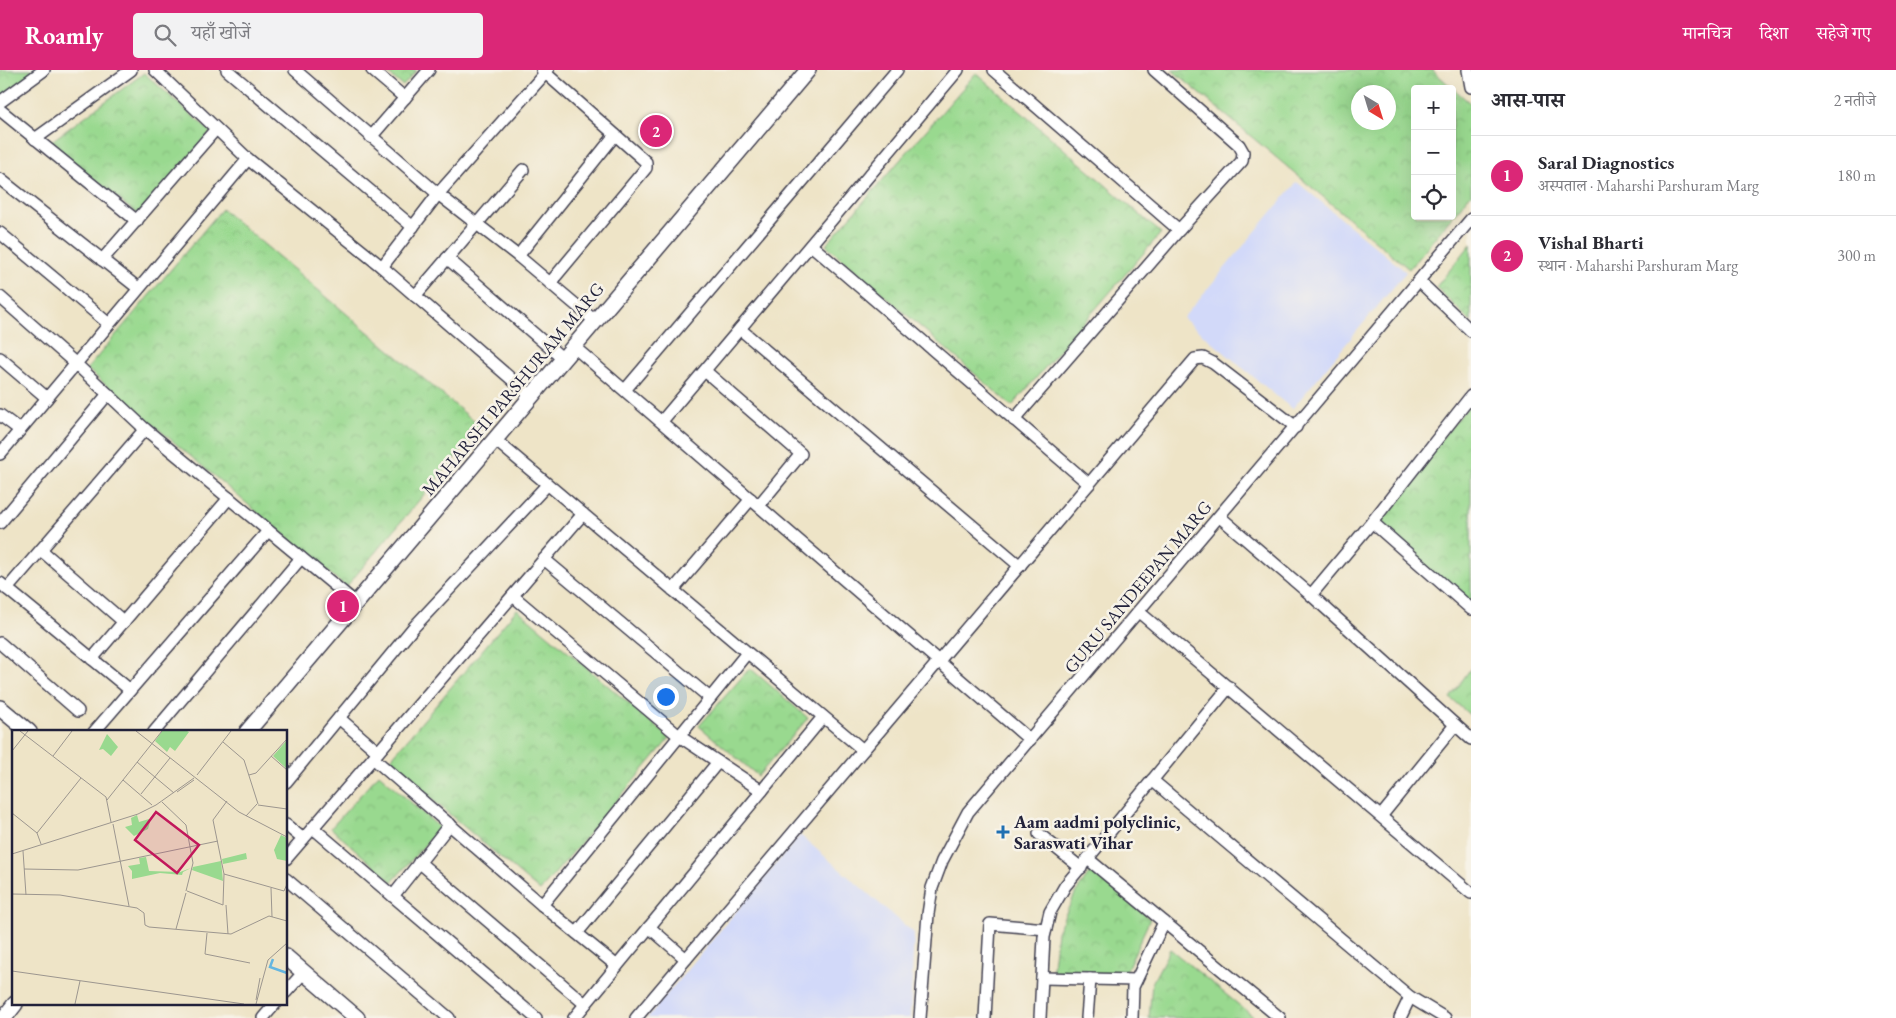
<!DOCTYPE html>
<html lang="hi">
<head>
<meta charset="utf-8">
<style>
  :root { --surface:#fff; --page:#f2f2f3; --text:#2b2b33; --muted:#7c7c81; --line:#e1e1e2; --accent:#db2777 }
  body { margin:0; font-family:"EB Garamond","Noto Serif Devanagari",serif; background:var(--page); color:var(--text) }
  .controls { position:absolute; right:15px; top:15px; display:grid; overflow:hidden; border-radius:5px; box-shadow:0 5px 20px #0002 }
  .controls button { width:45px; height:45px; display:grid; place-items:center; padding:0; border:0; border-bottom:1px solid var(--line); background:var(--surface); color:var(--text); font:25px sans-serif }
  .compass { position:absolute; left:1351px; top:15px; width:45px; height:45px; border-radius:50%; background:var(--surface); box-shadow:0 5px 20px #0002; rotate:142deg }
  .you { position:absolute; left:665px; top:626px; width:18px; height:18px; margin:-12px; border:4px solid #fff; border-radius:50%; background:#1a73e8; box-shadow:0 0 0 8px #1a73e833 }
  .badge { display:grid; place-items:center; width:32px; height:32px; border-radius:50%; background:var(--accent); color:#fff; font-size:16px; font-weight:700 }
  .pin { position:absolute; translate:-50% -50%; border:2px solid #fff; box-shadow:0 1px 5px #0006 }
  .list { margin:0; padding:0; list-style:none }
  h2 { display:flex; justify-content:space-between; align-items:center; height:65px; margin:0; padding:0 20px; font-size:21px }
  h2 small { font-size:16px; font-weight:400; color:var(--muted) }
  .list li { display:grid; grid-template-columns:32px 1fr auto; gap:15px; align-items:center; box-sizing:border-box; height:80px; padding:0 20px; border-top:1px solid var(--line) }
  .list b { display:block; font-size:19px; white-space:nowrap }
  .list p { margin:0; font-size:16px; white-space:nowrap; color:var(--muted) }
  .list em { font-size:16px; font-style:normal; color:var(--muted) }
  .icon { flex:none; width:28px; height:28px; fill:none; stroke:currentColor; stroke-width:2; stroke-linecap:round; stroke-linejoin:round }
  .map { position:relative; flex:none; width:1471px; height:948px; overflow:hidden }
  header { display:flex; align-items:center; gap:30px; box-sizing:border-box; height:70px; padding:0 25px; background:var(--accent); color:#fff }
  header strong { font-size:24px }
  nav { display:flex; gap:28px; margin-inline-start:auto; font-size:18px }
  .search { width:350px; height:45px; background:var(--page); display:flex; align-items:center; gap:12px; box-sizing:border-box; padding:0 18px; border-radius:5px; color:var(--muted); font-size:19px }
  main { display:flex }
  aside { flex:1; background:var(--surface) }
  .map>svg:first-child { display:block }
  .built { fill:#d2d9f9 }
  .park { fill:url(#park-crowns); stroke:#5e7e65; fill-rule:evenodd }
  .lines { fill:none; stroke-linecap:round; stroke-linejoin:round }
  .minor-casing { stroke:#413f50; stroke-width:14 }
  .tertiary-casing { stroke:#413f50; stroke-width:18 }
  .minor { stroke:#fff; stroke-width:11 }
  .tertiary { stroke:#fff; stroke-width:15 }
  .poi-dot { fill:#1f6fb2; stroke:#f7f3e8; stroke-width:2 }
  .labels { text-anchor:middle; stroke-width:5; stroke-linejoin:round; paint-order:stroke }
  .street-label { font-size:18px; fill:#22223b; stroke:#f7f3e8 }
  .poi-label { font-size:18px; font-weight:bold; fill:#22223b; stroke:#f7f3e8; text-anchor:start }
  .inset-river { fill:none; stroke:#65b6e0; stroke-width:2.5 }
  .inset-road { fill:none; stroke:#9c968f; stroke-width:1 }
  .view { fill:#c2185b; fill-opacity:0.15; stroke:#c2185b; stroke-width:2.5 }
  .inset-edge { fill:none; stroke:#22223b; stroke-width:2.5 }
</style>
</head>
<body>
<header>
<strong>Roamly</strong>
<div class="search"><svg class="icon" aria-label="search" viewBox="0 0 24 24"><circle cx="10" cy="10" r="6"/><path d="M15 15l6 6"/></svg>यहाँ खोजें</div>
<nav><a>मानचित्र</a><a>दिशा</a><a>सहेजे गए</a></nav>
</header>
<main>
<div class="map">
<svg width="1471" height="948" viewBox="0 0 1471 948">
  <defs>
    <pattern id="park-crowns" width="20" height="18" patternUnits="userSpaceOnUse" patternTransform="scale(1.25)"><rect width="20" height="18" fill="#99d98f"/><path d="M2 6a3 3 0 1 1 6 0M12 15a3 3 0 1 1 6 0" fill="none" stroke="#84ba7c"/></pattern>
  </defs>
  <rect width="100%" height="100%" fill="#f7f3e8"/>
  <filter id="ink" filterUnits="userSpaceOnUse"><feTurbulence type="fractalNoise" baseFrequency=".02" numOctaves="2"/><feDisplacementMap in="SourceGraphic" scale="10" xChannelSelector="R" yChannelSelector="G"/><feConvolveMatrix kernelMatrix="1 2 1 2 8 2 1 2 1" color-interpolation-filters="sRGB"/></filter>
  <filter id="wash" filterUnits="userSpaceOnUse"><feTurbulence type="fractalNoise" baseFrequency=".0096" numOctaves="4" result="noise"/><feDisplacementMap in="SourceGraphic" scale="20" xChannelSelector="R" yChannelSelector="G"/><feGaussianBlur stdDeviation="1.12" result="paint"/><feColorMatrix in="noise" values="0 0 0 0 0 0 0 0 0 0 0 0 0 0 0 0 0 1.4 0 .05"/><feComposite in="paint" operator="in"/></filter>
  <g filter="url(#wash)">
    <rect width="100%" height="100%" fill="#eee4c7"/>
    <g class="built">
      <path d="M 1297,112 L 1406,202 L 1292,339 L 1183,248 Z"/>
      <path d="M 800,765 L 914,863 L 910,948 L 647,948 Z"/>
    </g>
    <g class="park">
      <path d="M 0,0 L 40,0 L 0,29 Z"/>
      <path d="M 384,0 L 417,0 L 403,16 Z"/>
      <path d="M 1172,0 L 1432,0 L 1471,34 L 1471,124 L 1409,199 ZM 1415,19 L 1452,19 L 1452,146 L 1415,146 ZM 1358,22 L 1388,22 L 1388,52 L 1358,52 Z"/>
      <path d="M 144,3 L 211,62 L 138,145 L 49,73 Z"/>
      <path d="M 976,3 L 1161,163 L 1012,336 L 826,175 Z"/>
      <path d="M 222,139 L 481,357 L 346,517 L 87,299 Z"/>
      <path d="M 1471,174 L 1471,252 L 1436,217 Z"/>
      <path d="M 1471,333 L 1471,539 L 1372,452 Z"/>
      <path d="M 517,539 L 670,668 L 540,821 L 388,692 Z"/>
      <path d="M 750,598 L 808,648 L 758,706 L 699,656 Z"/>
      <path d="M 1471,598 L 1471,646 L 1450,628 Z"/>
      <path d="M 379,704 L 440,758 L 392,812 L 331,758 Z"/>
      <path d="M 1092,800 L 1150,849 L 1123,908 L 1052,904 L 1057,862 L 1076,822 Z"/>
      <path d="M 1170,879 L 1255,948 L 1149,948 L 1152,913 Z"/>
    </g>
  </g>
  <g filter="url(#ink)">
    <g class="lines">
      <g class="minor-casing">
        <g id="minor">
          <path d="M 155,0 L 248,89 L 382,197 L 531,326"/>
          <path d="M 227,0 L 413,157"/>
          <path d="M 295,0 L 438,124 L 518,186 L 595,251"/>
          <path d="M 372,0 L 405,28"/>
          <path d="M 542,0 L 646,92 L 646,98 L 550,213"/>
          <path d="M 994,0 L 1179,160"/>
          <path d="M 1468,0 L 1471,17"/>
          <path d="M 0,32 L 44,0"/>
          <path d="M 0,40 L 137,151"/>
          <path d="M 371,67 L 429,0"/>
          <path d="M 35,69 L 131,0"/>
          <path d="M 0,109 L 138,218"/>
          <path d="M 0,163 L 109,254"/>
          <path d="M 811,175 L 1089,414"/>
          <path d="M 518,186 L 615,65"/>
          <path d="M 447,188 L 563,289"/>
          <path d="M 102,190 L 216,59"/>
          <path d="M 382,197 L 438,124 L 548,0"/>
          <path d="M 1419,211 L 1471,261"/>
          <path d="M 415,226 L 523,100"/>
          <path d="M 0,227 L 76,294 L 145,359 L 356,533"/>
          <path d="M 740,259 L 1020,496"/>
          <path d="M 573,276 L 1030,670"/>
          <path d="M 0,288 L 47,328"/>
          <path d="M 705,301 L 801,384 L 759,435"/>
          <path d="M 625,320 L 897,0"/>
          <path d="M 0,345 L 20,360"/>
          <path d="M 1014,350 L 1179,160 L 1242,91 L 1243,82 L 1239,75 L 1154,0"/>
          <path d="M 662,351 L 958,0"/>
          <path d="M 494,369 L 863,680"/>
          <path d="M 0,384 L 248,89"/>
          <path d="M 1220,447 L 1311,525 L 1471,669"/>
          <path d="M 1372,452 L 1471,539"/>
          <path d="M 0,453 L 108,324"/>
          <path d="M 41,480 L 124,552"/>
          <path d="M 544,489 L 710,628"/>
          <path d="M 0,513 L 130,620"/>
          <path d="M 7,519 L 145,359"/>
          <path d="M 673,520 L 751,429"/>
          <path d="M 1311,525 L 1372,452 L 1471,326"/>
          <path d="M 513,526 L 679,666 L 762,721"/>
          <path d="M 1139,542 L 1471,823"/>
          <path d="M 0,573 L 78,641"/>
          <path d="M 92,589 L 229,428"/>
          <path d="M 339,648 L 378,682"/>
          <path d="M 94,662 L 268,461"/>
          <path d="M 154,662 L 301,488"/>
          <path d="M 373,688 L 542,835 L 617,896"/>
          <path d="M 1152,710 L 1410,927 L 1445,948"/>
          <path d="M 286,712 L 413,558 L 547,415"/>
          <path d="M 1382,745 L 1455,655"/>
          <path d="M 286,755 L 303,769"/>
          <path d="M 313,758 L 536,948"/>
          <path d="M 1039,764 L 1081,798"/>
          <path d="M 286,789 L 583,444"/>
          <path d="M 1088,789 L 1280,948"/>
          <path d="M 419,792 L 585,934"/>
          <path d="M 286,809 L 449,948"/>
          <path d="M 393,826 L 450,754"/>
          <path d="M 542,835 L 747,583"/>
          <path d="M 577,863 L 718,692"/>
          <path d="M 686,889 L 1195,289 L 1203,288 L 1213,293 L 1296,357"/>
          <path d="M 1042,908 L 1136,910"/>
          <path d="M 286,922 L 304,902"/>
          <path d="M 263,948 L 275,934"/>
          <path d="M 574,948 L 823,647"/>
          <path d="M 636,948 L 686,889 L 649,857"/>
          <path d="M 920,948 L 928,844 L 932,818 L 942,791 L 968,742 L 1471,149"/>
          <path d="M 985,948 L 990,854 L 1046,859"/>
          <path d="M 1040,948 L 1044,867 L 1050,842 L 1065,816 L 1229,617"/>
          <path d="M 1087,948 L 1090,909"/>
          <path d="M 1132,948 L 1133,917 L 1164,852"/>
          <path d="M 1400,948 L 1410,927"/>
        </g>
      </g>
      <g class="tertiary-casing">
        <g id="tertiary">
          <path d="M 0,638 L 29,662"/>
          <path d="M 247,662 L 808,0"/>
          <path d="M 286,887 L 357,948"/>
          <path d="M 4,948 L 15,934"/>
        </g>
      </g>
      <use href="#minor" class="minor"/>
      <use href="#tertiary" class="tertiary"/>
    </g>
  </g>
  <path class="poi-dot" d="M1000.5 754.5h5v5h5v5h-5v5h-5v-5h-5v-5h5z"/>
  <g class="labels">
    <g class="street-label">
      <text transform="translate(513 319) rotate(-50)" y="6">MAHARSHI PARSHURAM MARG</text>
      <text transform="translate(1138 517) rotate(-50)" y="6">GURU SANDEEPAN MARG</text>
    </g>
    <g class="poi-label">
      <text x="1014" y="758">Aam aadmi polyclinic,<tspan x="1014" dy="21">Saraswati Vihar</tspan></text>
    </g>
  </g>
  <g transform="translate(12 660)">
    <rect width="275" height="275" fill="#eee4c7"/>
    <path d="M 150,1 L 175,1 L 177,2 L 163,21 L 158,17 L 155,22 L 143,11 ZM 95,4 L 106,17 L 99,26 L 91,19 L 87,20 ZM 275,10 L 275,39 L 261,26 ZM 125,85 L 127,92 L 137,89 L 138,92 L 136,99 L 122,106 L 113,97 L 120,95 L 119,88 ZM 269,105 L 275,108 L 275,131 L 265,129 L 262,120 ZM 234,123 L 235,129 L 211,134 L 210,129 ZM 134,127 L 137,141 L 168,142 L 179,138 L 171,142 L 170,145 L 148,143 L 120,149 L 120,141 L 116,136 L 128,134 L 127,128 ZM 209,131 L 211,151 L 180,140 L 181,137 Z" fill="#99d98f"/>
    <path class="inset-river" d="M 261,229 L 258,237 L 275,243"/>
    <path class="inset-road" d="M 8,1 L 94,67 L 99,92M 124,1 L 227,82 L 275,107M 211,12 L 232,30 L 246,74M 0,21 L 16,1M 41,26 L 60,1M 259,26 L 275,40M 125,32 L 162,63M 185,45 L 219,1M 237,45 L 244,43 L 275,9M 111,50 L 140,75M 165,62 L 182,50M 129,64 L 158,28M 95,70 L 150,1M 150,72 L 174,95 L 178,117M 246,75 L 275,79M 0,83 L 25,103 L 29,114M 234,86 L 245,74M 101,94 L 117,176M 25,103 L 69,48M 11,121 L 14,165M 0,124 L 126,84 L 144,75 L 182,48M 12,139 L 66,140 L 206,111M 212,144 L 272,161 L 275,154M 259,158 L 260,187M 174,161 L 181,133 L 178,117M 175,161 L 211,175M 0,164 L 48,165 L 125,178 L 132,183 L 133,195 L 137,197 L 219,204 L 257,186 L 275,191M 211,175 L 212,144 L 201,90 L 215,71M 214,175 L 216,204M 164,199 L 174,163M 195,203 L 193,224 L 238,233M 0,241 L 232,274M 244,270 L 248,248M 63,274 L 68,251M 244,274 L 256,230 L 275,213"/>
    <path class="view" d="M 144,82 L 187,115 L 165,143 L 123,110 Z"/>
    <rect width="275" height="275" class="inset-edge"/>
  </g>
</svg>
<div class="controls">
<button>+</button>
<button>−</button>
<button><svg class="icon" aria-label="locate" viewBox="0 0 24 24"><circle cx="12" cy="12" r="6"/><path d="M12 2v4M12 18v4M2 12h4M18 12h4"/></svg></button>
</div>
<svg class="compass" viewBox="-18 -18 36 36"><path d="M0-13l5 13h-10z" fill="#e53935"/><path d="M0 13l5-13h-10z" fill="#7c7c81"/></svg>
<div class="you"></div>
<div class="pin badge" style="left:343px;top:536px">1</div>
<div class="pin badge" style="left:656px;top:61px">2</div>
</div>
<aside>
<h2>आस-पास<small>2 नतीजे</small></h2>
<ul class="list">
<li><span class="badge">1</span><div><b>Saral Diagnostics</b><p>अस्पताल · Maharshi Parshuram Marg</p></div><em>180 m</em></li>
<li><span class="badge">2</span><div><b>Vishal Bharti</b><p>स्थान · Maharshi Parshuram Marg</p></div><em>300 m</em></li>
</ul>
</aside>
</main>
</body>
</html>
